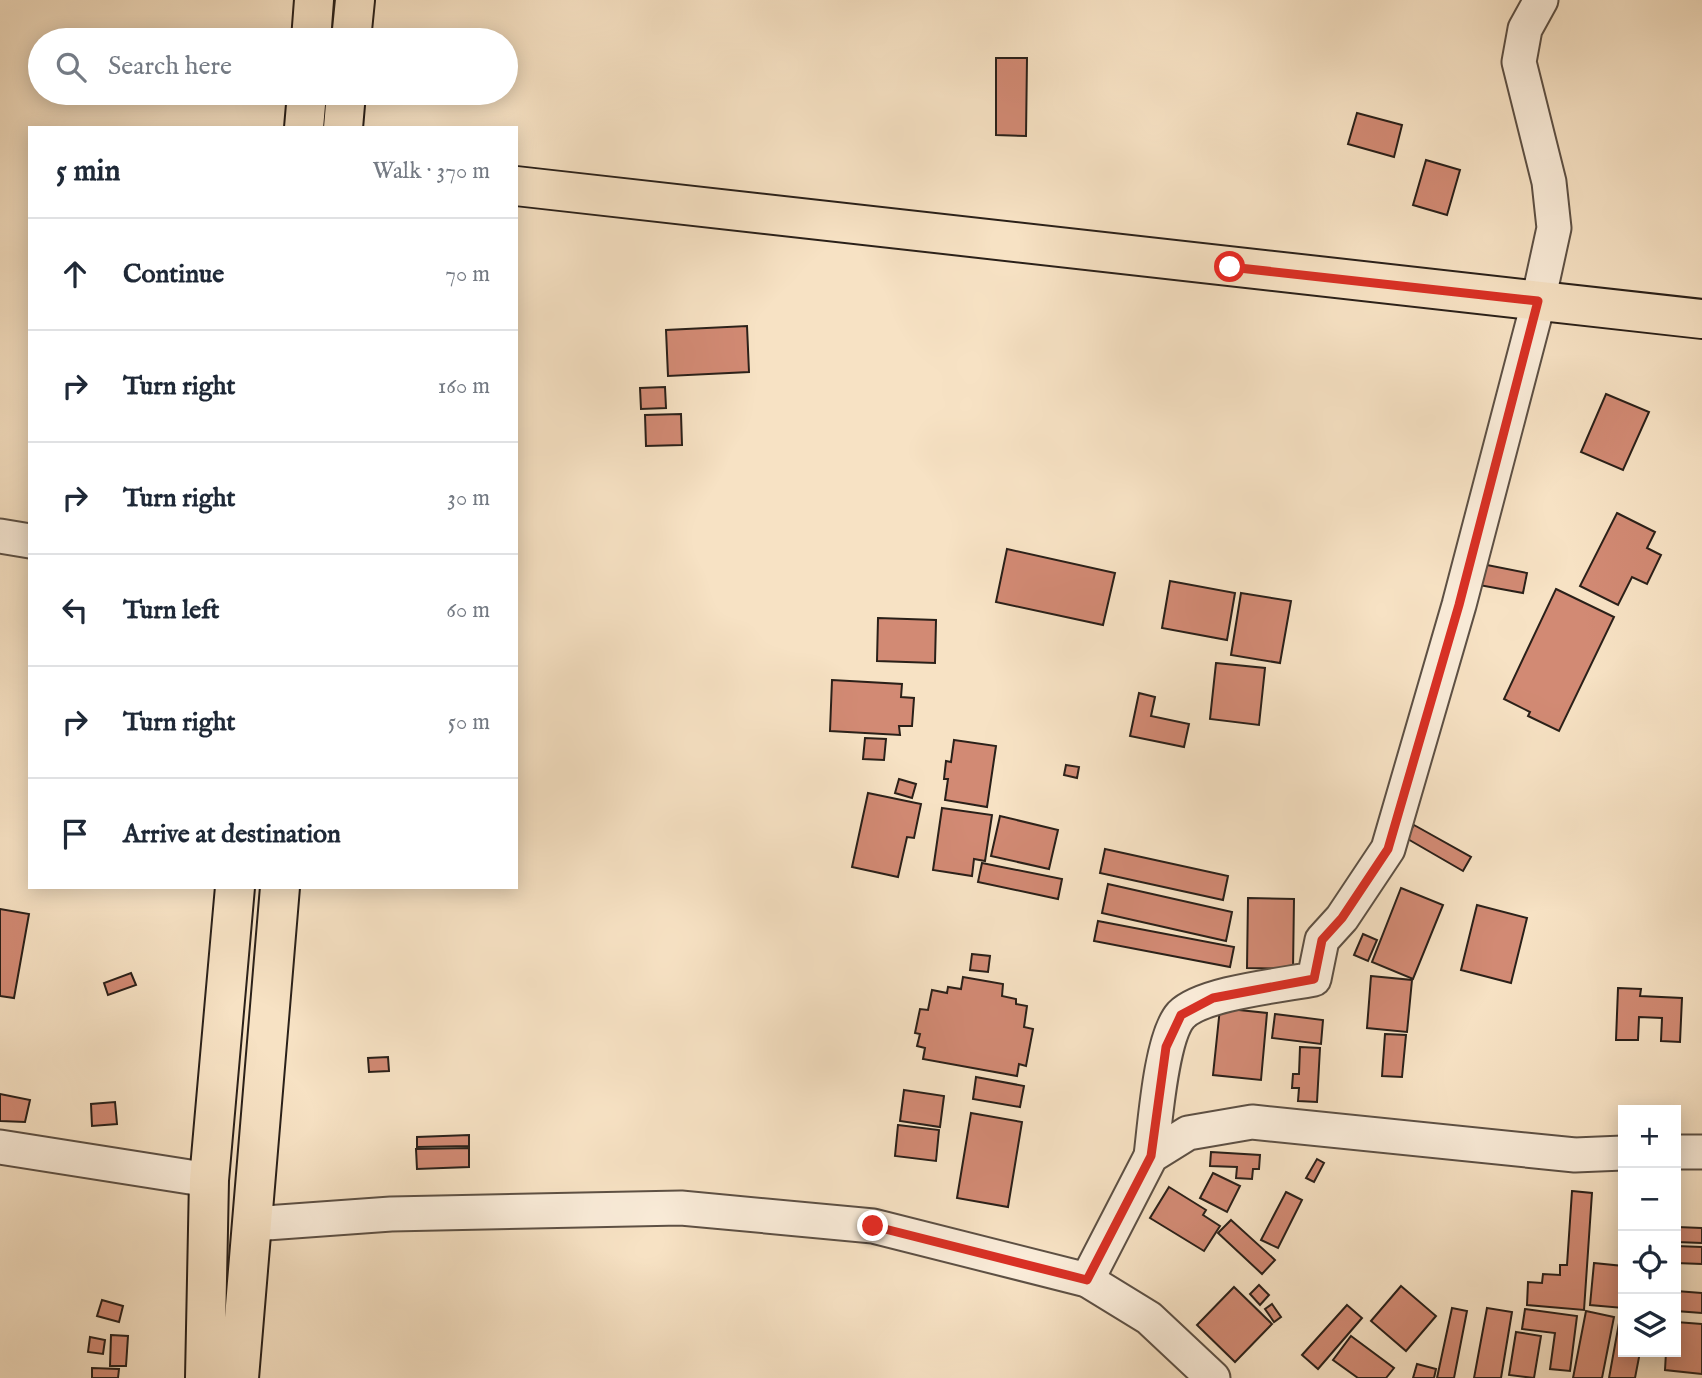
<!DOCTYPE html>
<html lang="en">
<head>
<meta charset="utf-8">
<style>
  :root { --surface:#fff; --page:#f6f6f7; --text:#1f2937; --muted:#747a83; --line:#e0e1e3 }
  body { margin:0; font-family:"IM FELL English",serif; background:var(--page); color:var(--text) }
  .controls { position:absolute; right:21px; bottom:21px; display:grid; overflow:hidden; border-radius:0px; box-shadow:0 4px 18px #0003 }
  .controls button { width:63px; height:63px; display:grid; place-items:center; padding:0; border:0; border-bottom:2px solid var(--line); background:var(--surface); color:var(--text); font:35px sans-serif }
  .stop { position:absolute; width:21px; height:21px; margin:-16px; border:5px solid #d93025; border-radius:50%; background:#fff }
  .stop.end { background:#d93025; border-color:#fff; box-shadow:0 2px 7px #0008 }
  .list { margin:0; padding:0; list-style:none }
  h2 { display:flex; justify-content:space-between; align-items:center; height:91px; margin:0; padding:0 28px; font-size:30px }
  h2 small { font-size:23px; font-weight:400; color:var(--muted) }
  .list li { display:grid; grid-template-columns:46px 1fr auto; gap:21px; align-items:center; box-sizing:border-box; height:112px; padding:0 28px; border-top:2px solid var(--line) }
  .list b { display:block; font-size:26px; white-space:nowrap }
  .list em { font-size:23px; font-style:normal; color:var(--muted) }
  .icon { flex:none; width:38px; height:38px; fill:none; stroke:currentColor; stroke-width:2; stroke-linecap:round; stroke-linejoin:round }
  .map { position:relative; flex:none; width:1702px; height:1378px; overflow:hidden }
  .search { position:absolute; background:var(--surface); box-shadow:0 4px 18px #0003; left:28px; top:28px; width:490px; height:77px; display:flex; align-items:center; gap:18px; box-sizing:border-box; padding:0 24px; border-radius:38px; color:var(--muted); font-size:26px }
  .panel { position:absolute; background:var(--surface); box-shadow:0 4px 18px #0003; left:28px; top:126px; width:490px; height:763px; border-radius:0px }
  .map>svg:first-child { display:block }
  .building { fill:#d28a74; stroke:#2a2019; stroke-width:2 }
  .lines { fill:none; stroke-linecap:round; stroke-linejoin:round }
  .minor-casing { stroke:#5d5044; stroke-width:37 }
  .major-casing { stroke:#2a2019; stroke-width:42 }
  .minor { stroke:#faecd9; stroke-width:33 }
  .major { stroke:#f7e2c4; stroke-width:38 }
  .route { stroke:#d93025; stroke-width:9 }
</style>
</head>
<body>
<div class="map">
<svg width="1702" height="1378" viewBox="0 0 1702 1378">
  <rect width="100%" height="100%" fill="#f7e2c4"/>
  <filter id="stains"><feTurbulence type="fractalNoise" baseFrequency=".00286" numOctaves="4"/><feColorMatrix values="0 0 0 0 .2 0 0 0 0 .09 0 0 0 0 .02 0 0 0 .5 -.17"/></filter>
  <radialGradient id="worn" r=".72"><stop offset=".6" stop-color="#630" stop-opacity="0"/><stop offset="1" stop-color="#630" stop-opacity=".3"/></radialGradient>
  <g class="building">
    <path d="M 996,58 L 1027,58 L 1026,136 L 996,135 Z"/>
    <path d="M 1357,113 L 1402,125 L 1394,157 L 1348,144 Z"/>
    <path d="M 1426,160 L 1460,170 L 1447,215 L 1413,205 Z"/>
    <path d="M 747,326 L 749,372 L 668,376 L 666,330 Z"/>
    <path d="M 665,387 L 666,408 L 641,409 L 640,388 Z"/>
    <path d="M 1606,394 L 1649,412 L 1623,470 L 1581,452 Z"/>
    <path d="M 681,414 L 682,445 L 646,446 L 645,415 Z"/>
    <path d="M 1617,513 L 1655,532 L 1647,548 L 1661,555 L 1647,584 L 1632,577 L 1618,605 L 1580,586 Z"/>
    <path d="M 1007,549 L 1115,573 L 1103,625 L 996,602 Z"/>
    <path d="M 1482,564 L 1527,573 L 1523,593 L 1479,585 Z"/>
    <path d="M 1170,581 L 1235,593 L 1227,640 L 1162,628 Z"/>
    <path d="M 1556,589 L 1614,617 L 1559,731 L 1528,716 L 1530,712 L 1504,699 Z"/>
    <path d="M 1241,593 L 1291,601 L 1280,663 L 1231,655 Z"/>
    <path d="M 878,618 L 936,620 L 935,663 L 877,661 Z"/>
    <path d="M 1216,663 L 1265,668 L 1259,725 L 1210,719 Z"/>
    <path d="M 832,680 L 902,684 L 901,697 L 914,698 L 912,726 L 899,726 L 900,735 L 830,731 Z"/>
    <path d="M 1139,693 L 1155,697 L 1151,716 L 1189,724 L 1184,747 L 1130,736 Z"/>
    <path d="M 865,738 L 886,739 L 884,760 L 863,759 Z"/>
    <path d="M 954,740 L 996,746 L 987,807 L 945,800 L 948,779 L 944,779 L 946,761 L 951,762 Z"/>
    <path d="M 1066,765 L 1079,767 L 1077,778 L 1064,775 Z"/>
    <path d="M 899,779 L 916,784 L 912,798 L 895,793 Z"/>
    <path d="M 868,793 L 921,804 L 914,838 L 907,837 L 898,877 L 852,867 Z"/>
    <path d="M 942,808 L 992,815 L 985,861 L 974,859 L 972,876 L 933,870 Z"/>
    <path d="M 1000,816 L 1058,830 L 1049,869 L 991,856 Z"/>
    <path d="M 1414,825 L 1471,857 L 1463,871 L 1406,838 Z"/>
    <path d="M 1105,849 L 1228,876 L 1223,900 L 1100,873 Z"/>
    <path d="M 982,863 L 1062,879 L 1058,899 L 978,882 Z"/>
    <path d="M 1108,884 L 1232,912 L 1226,941 L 1102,913 Z"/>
    <path d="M 1401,888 L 1443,905 L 1413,979 L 1372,962 Z"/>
    <path d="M 1248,898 L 1294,899 L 1293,969 L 1247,968 Z"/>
    <path d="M 1477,905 L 1527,918 L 1511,983 L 1461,970 Z"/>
    <path d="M 0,909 L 29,914 L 14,998 L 0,996 Z"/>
    <path d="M 1098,921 L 1234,947 L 1230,967 L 1094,941 Z"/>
    <path d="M 1363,934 L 1377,940 L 1368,961 L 1354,955 Z"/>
    <path d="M 972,954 L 990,956 L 988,972 L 970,970 Z"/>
    <path d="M 131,973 L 136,985 L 108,995 L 104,983 Z"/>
    <path d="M 1371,976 L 1412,980 L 1407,1032 L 1367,1028 Z"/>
    <path d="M 963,977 L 1003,984 L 1002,996 L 1016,999 L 1016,1004 L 1027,1006 L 1024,1027 L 1033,1029 L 1026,1066 L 1019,1064 L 1017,1076 L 923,1059 L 925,1048 L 917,1046 L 920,1034 L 915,1033 L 920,1009 L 928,1010 L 932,990 L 947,993 L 948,987 L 961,989 Z"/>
    <path d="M 1618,988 L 1641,989 L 1640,996 L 1682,998 L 1680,1042 L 1661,1041 L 1662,1018 L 1639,1017 L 1638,1040 L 1616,1040 Z"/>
    <path d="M 1220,1008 L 1267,1013 L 1261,1080 L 1213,1075 Z"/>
    <path d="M 1275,1014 L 1323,1020 L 1321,1044 L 1272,1038 Z"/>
    <path d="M 1385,1034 L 1406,1035 L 1402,1077 L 1382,1076 Z"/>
    <path d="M 1300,1047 L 1320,1048 L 1317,1102 L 1298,1101 L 1299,1088 L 1292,1088 L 1293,1074 L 1299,1074 Z"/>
    <path d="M 388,1057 L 389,1071 L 369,1072 L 368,1058 Z"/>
    <path d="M 976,1077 L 1024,1086 L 1020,1107 L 973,1099 Z"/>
    <path d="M 904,1090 L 944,1096 L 940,1127 L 900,1121 Z"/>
    <path d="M 0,1094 L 30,1100 L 25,1122 L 0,1121 Z"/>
    <path d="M 115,1102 L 117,1124 L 92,1126 L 91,1104 Z"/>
    <path d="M 971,1113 L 1022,1122 L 1008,1207 L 957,1198 Z"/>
    <path d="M 898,1125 L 939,1130 L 936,1161 L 895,1156 Z"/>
    <path d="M 469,1135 L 469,1146 L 417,1147 L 417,1137 Z"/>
    <path d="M 469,1148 L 469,1167 L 417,1169 L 416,1149 Z"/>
    <path d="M 1211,1152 L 1260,1155 L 1259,1169 L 1253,1169 L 1252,1179 L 1236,1178 L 1237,1167 L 1210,1166 Z"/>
    <path d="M 1317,1159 L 1324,1163 L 1314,1182 L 1306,1178 Z"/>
    <path d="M 1213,1173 L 1240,1186 L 1227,1212 L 1200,1198 Z"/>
    <path d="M 1169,1187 L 1206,1210 L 1203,1215 L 1220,1226 L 1204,1251 L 1150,1218 Z"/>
    <path d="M 1572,1191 L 1592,1193 L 1584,1310 L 1527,1305 L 1528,1282 L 1542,1283 L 1543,1274 L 1560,1275 L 1560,1265 L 1567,1265 Z"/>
    <path d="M 1286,1192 L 1302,1200 L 1278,1248 L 1261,1240 Z"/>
    <path d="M 1231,1220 L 1275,1260 L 1262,1274 L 1218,1233 Z"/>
    <path d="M 1677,1227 L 1702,1228 L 1702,1243 L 1677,1242 Z"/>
    <path d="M 1676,1246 L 1702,1247 L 1702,1264 L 1676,1263 Z"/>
    <path d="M 1594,1263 L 1623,1266 L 1623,1308 L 1590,1305 Z"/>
    <path d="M 1259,1285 L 1269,1295 L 1260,1305 L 1250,1294 Z"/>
    <path d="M 1401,1286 L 1436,1316 L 1406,1351 L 1371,1321 Z"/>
    <path d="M 1234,1287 L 1272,1324 L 1235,1362 L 1197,1325 Z"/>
    <path d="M 1676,1291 L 1702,1293 L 1702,1313 L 1676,1311 Z"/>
    <path d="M 102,1300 L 123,1306 L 119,1322 L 97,1316 Z"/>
    <path d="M 1272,1304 L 1281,1317 L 1274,1322 L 1265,1309 Z"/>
    <path d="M 1347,1305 L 1362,1318 L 1318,1369 L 1302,1355 Z"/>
    <path d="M 1452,1308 L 1467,1311 L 1454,1378 L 1437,1378 Z"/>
    <path d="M 1487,1308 L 1512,1312 L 1501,1378 L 1474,1378 Z"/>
    <path d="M 1525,1309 L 1577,1316 L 1570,1371 L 1550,1369 L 1555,1333 L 1522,1329 Z"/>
    <path d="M 1586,1311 L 1614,1317 L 1602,1378 L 1573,1378 Z"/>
    <path d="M 1621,1312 L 1623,1352 L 1640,1352 L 1635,1378 L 1609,1378 Z"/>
    <path d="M 1676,1322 L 1702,1324 L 1702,1374 L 1665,1370 L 1666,1352 L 1676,1352 Z"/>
    <path d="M 1516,1332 L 1541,1336 L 1534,1378 L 1509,1375 Z"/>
    <path d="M 111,1335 L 128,1336 L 126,1366 L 110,1366 Z"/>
    <path d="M 1351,1336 L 1394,1368 L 1386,1378 L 1358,1378 L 1333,1360 Z"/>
    <path d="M 90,1337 L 105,1340 L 103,1354 L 88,1352 Z"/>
    <path d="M 1417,1364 L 1436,1369 L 1434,1378 L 1413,1378 Z"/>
    <path d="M 92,1368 L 119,1369 L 118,1378 L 92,1378 Z"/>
  </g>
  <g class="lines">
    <g class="minor-casing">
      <g id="minor">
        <path d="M 0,536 L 30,541"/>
        <path d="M 0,1147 L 209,1180"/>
        <path d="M 1676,1152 L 1702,1152"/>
        <path d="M 1151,1156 C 1155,1124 1161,1037 1181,1015 C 1202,993 1283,985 1314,979 L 1322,940 L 1342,918 L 1388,849 L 1459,605 L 1535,315 L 1554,228 L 1549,182 L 1519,62 L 1525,29 L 1541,0"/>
        <path d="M 252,1224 L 391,1214 L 681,1208 L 873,1226 L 1087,1280 L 1149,1318 L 1213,1378"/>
        <path d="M 1087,1280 L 1151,1156 L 1188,1133 L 1252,1122 L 1575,1155 L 1623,1153"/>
      </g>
    </g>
    <g class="major-casing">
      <g id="major">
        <path d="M 311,40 L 314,0"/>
        <path d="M 351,40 L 355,0"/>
        <path d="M 304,128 L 307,93"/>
        <path d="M 343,128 L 346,93"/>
        <path d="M 516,186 L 1702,319"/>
        <path d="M 205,1378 L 209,1180 L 235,887"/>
        <path d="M 239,1378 L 280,887"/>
      </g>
    </g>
    <use href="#minor" class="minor"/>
    <use href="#major" class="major"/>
  </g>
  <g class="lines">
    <path class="route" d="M 873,1226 L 1087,1280 L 1151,1156 L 1166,1047 L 1181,1015 L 1213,998 L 1314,979 L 1322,940 L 1342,918 L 1388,849 L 1459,605 L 1538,301 L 1230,267"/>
  </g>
  <rect width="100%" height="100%" filter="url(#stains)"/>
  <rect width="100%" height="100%" fill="url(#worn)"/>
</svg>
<div class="controls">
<button>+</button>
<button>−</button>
<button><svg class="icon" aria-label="locate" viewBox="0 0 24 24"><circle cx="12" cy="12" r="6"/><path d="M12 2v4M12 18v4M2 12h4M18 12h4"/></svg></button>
<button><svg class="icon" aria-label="layers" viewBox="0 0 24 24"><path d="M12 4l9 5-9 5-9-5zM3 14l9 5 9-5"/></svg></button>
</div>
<div class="stop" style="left:1230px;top:267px"></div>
<div class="stop end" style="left:873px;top:1226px"></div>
<div class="search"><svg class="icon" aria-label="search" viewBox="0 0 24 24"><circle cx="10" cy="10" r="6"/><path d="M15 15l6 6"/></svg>Search here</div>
<section class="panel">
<h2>5 min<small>Walk · 370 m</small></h2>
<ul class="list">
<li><svg class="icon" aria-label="ahead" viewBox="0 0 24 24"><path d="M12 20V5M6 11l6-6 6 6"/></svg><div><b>Continue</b></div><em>70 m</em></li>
<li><svg class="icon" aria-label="right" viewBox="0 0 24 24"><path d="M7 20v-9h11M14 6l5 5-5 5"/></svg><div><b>Turn right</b></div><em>160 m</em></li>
<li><svg class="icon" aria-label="right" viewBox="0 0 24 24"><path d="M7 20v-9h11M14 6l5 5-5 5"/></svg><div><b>Turn right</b></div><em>30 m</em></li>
<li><svg class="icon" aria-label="left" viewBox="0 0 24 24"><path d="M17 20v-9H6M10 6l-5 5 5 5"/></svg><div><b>Turn left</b></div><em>60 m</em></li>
<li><svg class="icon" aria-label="right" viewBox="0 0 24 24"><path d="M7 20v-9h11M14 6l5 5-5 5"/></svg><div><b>Turn right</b></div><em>50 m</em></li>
<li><svg class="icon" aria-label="arrive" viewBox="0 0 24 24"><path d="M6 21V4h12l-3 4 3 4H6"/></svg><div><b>Arrive at destination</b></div></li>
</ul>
</section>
</div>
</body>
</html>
